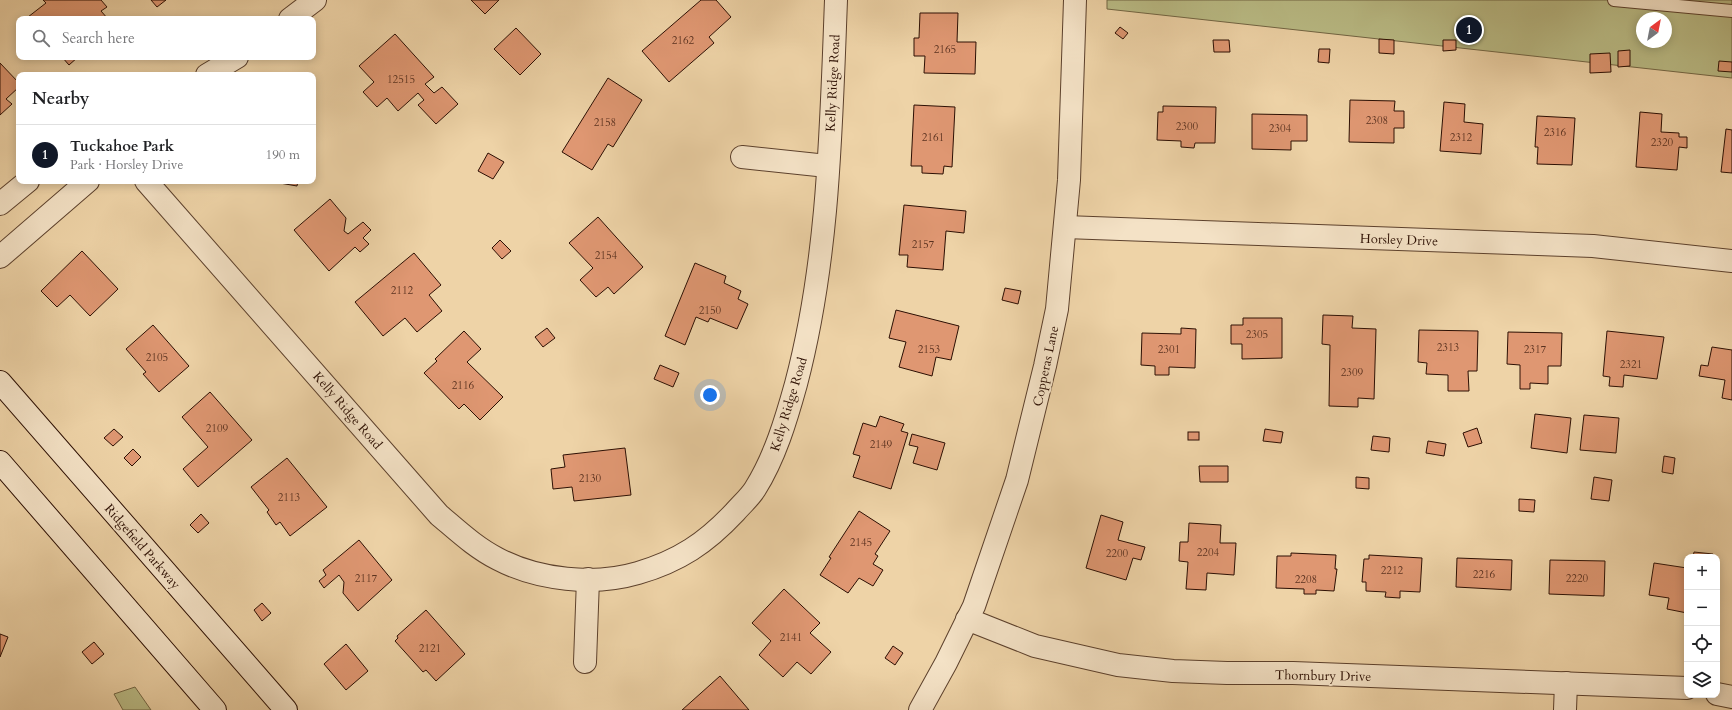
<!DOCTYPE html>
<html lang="en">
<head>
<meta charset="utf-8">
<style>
  :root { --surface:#fff; --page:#f6f6f6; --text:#202124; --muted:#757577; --line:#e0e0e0; --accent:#111827 }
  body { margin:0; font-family:Cardo,serif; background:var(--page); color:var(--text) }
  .controls { position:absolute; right:12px; bottom:12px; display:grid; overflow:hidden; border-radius:8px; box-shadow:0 2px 10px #0003 }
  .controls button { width:36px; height:36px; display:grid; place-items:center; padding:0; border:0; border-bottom:1px solid var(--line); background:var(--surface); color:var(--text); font:20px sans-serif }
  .compass { position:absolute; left:1636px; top:12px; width:36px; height:36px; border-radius:50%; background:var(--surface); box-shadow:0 2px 10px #0003; rotate:32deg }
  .you { position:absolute; left:710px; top:395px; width:14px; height:14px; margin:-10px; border:3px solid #fff; border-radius:50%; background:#1a73e8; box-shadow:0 0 0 6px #1a73e833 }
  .badge { display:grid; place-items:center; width:26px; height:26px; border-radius:50%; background:var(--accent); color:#fff; font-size:13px; font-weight:700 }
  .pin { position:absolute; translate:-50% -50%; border:2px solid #fff; box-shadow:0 1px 4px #0006 }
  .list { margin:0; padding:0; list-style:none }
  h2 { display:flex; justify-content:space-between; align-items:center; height:52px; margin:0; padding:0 16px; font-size:17px }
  h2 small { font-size:13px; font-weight:400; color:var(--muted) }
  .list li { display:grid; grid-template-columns:26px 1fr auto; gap:12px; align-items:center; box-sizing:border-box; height:60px; padding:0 16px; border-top:1px solid var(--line) }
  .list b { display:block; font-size:15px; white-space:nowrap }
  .list p { margin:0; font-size:13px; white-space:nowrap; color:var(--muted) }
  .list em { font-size:13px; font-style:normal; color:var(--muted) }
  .icon { flex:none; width:22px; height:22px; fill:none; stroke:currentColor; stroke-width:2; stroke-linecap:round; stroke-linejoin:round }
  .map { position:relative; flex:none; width:1732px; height:710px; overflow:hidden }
  .search { position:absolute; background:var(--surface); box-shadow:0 2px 10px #0003; left:16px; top:16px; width:300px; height:44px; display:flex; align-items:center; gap:10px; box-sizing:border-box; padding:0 14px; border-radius:8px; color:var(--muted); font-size:15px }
  .panel { position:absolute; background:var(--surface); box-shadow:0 2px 10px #0003; left:16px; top:72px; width:300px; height:112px; border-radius:8px }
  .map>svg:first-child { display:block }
  .green { fill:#babc86; stroke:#736644; fill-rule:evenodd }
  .building { fill:#df9772; stroke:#2c0f03 }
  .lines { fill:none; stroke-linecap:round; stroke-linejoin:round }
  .service-casing { stroke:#5c402c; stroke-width:14 }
  .minor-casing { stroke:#5c402c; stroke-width:24 }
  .tertiary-casing { stroke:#5c402c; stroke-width:24 }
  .secondary-casing { stroke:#2c0f03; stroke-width:24 }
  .service { stroke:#f4e2c6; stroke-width:12 }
  .minor { stroke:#f4e2c6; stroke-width:22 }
  .tertiary { stroke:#f4e2c6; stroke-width:22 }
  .secondary { stroke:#f4e2c6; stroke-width:22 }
  .labels { text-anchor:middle; stroke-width:4; stroke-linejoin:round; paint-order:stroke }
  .number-label { font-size:11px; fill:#59311f }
  .street-label { font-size:13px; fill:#2c0f03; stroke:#f4e2c6 }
</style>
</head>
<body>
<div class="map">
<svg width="1732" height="710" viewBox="0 0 1732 710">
  <rect width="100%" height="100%" fill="#eed3a7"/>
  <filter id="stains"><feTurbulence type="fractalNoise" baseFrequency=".005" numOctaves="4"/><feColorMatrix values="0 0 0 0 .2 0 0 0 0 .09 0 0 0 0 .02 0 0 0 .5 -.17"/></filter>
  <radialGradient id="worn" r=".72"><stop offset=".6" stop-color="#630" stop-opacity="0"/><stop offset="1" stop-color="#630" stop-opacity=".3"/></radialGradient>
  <g class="green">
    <path d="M 1107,0 L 1732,0 L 1732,78 L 1107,9 ZM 1642,18 L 1666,18 L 1666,42 L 1642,42 Z"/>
    <path d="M 135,687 L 151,710 L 123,710 L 114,694 Z"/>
  </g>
  <g class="building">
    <path d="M 43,0 L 101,0 L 107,7 L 101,11 L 108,19 L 30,19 L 28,17 L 46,3 Z"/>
    <path d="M 151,0 L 166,0 L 157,7 Z"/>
    <path d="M 471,0 L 499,0 L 485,14 Z"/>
    <path d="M 701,0 L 716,0 L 731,17 L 709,37 L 714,43 L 669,82 L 642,51 Z"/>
    <path d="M 920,13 L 958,13 L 957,42 L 976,42 L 975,74 L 924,73 L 925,56 L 914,56 L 914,38 L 919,38 Z"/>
    <path d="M 1120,27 L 1128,33 L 1123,39 L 1115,33 Z"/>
    <path d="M 516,28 L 541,54 L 520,75 L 494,49 Z"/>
    <path d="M 395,34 L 434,77 L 425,84 L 434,93 L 442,87 L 458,104 L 436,124 L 418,105 L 424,100 L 418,93 L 398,111 L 387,98 L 377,107 L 363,92 L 374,82 L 359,66 Z"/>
    <path d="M 1379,39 L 1394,40 L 1394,54 L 1379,53 Z"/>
    <path d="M 1213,40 L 1229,40 L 1230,52 L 1214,52 Z"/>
    <path d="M 1443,40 L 1456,40 L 1456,50 L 1443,51 Z"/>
    <path d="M 1319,49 L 1330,49 L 1329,63 L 1318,62 Z"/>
    <path d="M 1630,50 L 1630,66 L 1618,67 L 1618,51 Z"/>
    <path d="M 1610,53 L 1611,72 L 1590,73 L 1590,54 Z"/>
    <path d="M 62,57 L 78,57 L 69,65 Z"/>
    <path d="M 1719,61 L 1732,62 L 1732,72 L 1718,71 Z"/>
    <path d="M 0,63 L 19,83 L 19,87 L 6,99 L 12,104 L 0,115 Z"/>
    <path d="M 608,78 L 642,100 L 613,147 L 608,144 L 592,170 L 562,152 Z"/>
    <path d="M 1350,100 L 1395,101 L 1394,111 L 1404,111 L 1404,128 L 1394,128 L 1394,143 L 1349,142 Z"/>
    <path d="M 1444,102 L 1465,104 L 1464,122 L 1483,124 L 1481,154 L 1440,151 Z"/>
    <path d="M 914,105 L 955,107 L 952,167 L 944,166 L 943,174 L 922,173 L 922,166 L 911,166 Z"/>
    <path d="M 1163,106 L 1216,107 L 1215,143 L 1195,143 L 1194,148 L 1181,147 L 1181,141 L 1157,140 L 1158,112 L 1163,112 Z"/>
    <path d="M 1640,112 L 1662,114 L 1661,132 L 1679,133 L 1679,137 L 1687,137 L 1687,148 L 1679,147 L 1677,170 L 1636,167 Z"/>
    <path d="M 1252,114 L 1307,115 L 1307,141 L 1291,141 L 1291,150 L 1252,149 Z"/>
    <path d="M 1537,116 L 1575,118 L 1572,165 L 1537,164 L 1538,147 L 1535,147 Z"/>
    <path d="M 1726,129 L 1732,130 L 1732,173 L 1721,172 Z"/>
    <path d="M 488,153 L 504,162 L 493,179 L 478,171 Z"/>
    <path d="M 268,181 L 298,181 L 297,186 Z"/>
    <path d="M 330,199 L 346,218 L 344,231 L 348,234 L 363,222 L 371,230 L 363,238 L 369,244 L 360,252 L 355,247 L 329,271 L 294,230 Z"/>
    <path d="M 904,205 L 966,211 L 964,233 L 946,231 L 943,270 L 907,267 L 908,255 L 899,255 Z"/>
    <path d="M 598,217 L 643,267 L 614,294 L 608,287 L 596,297 L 580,280 L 593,268 L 569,243 Z"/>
    <path d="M 500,240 L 511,251 L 502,259 L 492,248 Z"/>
    <path d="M 82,251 L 118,289 L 90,316 L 70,295 L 57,307 L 41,291 Z"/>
    <path d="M 414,253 L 441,285 L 429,295 L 442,311 L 417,332 L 405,318 L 383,336 L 355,302 Z"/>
    <path d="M 695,263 L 726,276 L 724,283 L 741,291 L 738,299 L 748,304 L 737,329 L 710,318 L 708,322 L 696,317 L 685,345 L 665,336 Z"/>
    <path d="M 1005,288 L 1021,291 L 1018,304 L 1002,300 Z"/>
    <path d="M 896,310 L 959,326 L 951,360 L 936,357 L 932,376 L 899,367 L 906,342 L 889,338 Z"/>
    <path d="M 1323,315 L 1353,316 L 1352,328 L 1376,329 L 1374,399 L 1358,398 L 1358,407 L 1329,406 L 1330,345 L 1322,344 Z"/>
    <path d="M 1243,318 L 1282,318 L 1282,358 L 1242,359 L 1242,344 L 1231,344 L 1231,325 L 1243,325 Z"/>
    <path d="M 153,325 L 189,366 L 159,392 L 143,374 L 146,372 L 126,349 Z"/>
    <path d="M 547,328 L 555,338 L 543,347 L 535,337 Z"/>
    <path d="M 1181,328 L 1196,329 L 1195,368 L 1169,367 L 1169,375 L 1155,375 L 1155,366 L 1141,365 L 1142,333 L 1181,334 Z"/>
    <path d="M 1419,330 L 1478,331 L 1477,371 L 1468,371 L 1469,391 L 1448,391 L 1448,375 L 1426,374 L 1427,363 L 1418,362 Z"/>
    <path d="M 464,331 L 481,349 L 467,362 L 503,397 L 480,420 L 464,404 L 459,409 L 424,373 L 437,361 L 435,359 Z"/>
    <path d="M 1607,331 L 1664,337 L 1657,379 L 1624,375 L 1623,387 L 1609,386 L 1610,377 L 1603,376 Z"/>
    <path d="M 1508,332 L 1562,333 L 1561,366 L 1548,366 L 1548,384 L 1530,383 L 1530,389 L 1520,389 L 1520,365 L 1507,364 Z"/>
    <path d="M 1712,347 L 1732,350 L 1732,400 L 1722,398 L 1725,380 L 1699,376 L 1701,365 L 1708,366 Z"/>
    <path d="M 660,365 L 679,373 L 673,387 L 654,379 Z"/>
    <path d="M 210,392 L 252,440 L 198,487 L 183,469 L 208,447 L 182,417 Z"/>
    <path d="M 1535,414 L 1571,418 L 1567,453 L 1531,448 Z"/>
    <path d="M 1584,415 L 1619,418 L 1616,453 L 1580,450 Z"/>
    <path d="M 880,416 L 904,424 L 901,431 L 908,433 L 891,489 L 853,477 L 860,456 L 853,454 L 863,423 L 876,427 Z"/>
    <path d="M 1477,428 L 1482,443 L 1468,447 L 1463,433 Z"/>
    <path d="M 114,429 L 123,437 L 113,446 L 104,438 Z"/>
    <path d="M 1265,429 L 1283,432 L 1281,443 L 1263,441 Z"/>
    <rect x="1188" y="432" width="11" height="8"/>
    <path d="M 912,434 L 945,443 L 937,470 L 913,463 L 918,447 L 909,445 Z"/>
    <path d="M 1373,436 L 1390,438 L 1389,452 L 1371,450 Z"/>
    <path d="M 1428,441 L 1446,444 L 1444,456 L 1426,453 Z"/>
    <path d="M 625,448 L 631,495 L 574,501 L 572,487 L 553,489 L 551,469 L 565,467 L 563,455 Z"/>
    <path d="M 133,449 L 141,457 L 132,466 L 124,458 Z"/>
    <path d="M 1664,456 L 1675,458 L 1673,474 L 1662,472 Z"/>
    <path d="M 287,458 L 327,507 L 290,536 L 280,522 L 276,525 L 267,512 L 269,510 L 251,487 Z"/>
    <path d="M 1199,466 L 1228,466 L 1228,482 L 1200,482 Z"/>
    <path d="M 1356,477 L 1369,478 L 1369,489 L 1356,488 Z"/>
    <path d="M 1594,477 L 1612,480 L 1609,501 L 1591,499 Z"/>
    <path d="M 1519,499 L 1535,500 L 1534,512 L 1519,511 Z"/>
    <path d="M 859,511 L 890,531 L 875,554 L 878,556 L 873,564 L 883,570 L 873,586 L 859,578 L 848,593 L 820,575 L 831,558 L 829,557 Z"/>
    <path d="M 201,514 L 209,523 L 198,533 L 190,525 Z"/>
    <path d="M 1101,515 L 1123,522 L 1118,540 L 1145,547 L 1141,560 L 1133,558 L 1126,580 L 1086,568 Z"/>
    <path d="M 1189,523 L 1221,525 L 1220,543 L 1236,543 L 1234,575 L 1207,573 L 1206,590 L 1186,589 L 1188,562 L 1179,561 L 1180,542 L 1188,542 Z"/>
    <path d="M 359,540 L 392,580 L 358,611 L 343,593 L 344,582 L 339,575 L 324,588 L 319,581 L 326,575 L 323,570 Z"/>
    <path d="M 1694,552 L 1713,554 L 1712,557 L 1693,557 Z"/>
    <path d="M 1291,553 L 1336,555 L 1335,569 L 1337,569 L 1334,591 L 1316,590 L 1316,594 L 1304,594 L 1304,589 L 1276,588 L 1277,556 L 1291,556 Z"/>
    <path d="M 1369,555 L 1422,558 L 1420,592 L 1400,591 L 1400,598 L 1385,597 L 1386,592 L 1366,591 L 1366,582 L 1362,582 L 1364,559 L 1369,559 Z"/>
    <path d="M 1457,558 L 1512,560 L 1511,590 L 1456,587 Z"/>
    <path d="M 1550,560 L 1605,561 L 1604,596 L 1549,594 Z"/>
    <path d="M 1654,563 L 1687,568 L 1687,613 L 1667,609 L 1669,598 L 1649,595 Z"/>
    <path d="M 784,589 L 820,623 L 810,633 L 831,652 L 811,674 L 797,662 L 783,677 L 759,655 L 771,641 L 752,623 Z"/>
    <path d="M 262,603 L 271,613 L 262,621 L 254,610 Z"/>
    <path d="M 426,610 L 465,654 L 436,681 L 426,670 L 423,672 L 395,641 L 398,638 L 397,636 Z"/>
    <path d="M 0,634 L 8,637 L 0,657 Z"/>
    <path d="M 94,642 L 104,654 L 92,664 L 82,652 Z"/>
    <path d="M 346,644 L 368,671 L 346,690 L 324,664 Z"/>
    <path d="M 893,646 L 903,653 L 895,665 L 885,658 Z"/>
    <path d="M 720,676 L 749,710 L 682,710 Z"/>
  </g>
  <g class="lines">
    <g class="service-casing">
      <path id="service" d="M 1614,0 L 1732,11"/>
    </g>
    <g class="minor-casing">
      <g id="minor">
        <path d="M 290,19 L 315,0"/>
        <path d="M 207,75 L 237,57"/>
        <path d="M 742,157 L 827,166"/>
        <path d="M 146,181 L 439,515 C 458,531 476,548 498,559 C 538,580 594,586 638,573 C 679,561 706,543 735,512 C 742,504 750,497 755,489 C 775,457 786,420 796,384 C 829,259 831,129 836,0"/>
        <path d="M 0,204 L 28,181"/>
        <path d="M 1065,227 L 1593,246 L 1732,261"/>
        <path d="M 0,257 L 88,181"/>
        <path d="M 967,619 L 1035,646 L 1118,665 L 1173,671 L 1227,673 L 1293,673 L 1687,688"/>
        <path d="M 585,662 L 588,579"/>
        <path d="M 1717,694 L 1732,697"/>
        <path d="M 1565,710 L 1566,683"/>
      </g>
    </g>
    <g class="tertiary-casing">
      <path id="tertiary" d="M 920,710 L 946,663 L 974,606 L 1017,480 L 1045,366 L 1057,309 L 1069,180 L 1075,0"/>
    </g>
    <g class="secondary-casing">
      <g id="secondary">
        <path d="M 0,382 L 286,710"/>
        <path d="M 0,462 L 215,710"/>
      </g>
    </g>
    <use href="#service" class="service"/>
    <use href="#minor" class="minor"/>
    <use href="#tertiary" class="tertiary"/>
    <use href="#secondary" class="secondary"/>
  </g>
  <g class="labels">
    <g class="number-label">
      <text x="683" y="44">2162</text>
      <text x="945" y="53">2165</text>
      <text x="401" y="83">12515</text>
      <text x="1377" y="124">2308</text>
      <text x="605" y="126">2158</text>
      <text x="1187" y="130">2300</text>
      <text x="1280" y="132">2304</text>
      <text x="1555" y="136">2316</text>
      <text x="933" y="141">2161</text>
      <text x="1461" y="141">2312</text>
      <text x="1662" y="146">2320</text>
      <text x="923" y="248">2157</text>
      <text x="606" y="259">2154</text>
      <text x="402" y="294">2112</text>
      <text x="710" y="314">2150</text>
      <text x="1257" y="338">2305</text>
      <text x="1448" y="351">2313</text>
      <text x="929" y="353">2153</text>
      <text x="1169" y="353">2301</text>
      <text x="1535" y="353">2317</text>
      <text x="157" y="361">2105</text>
      <text x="1631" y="368">2321</text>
      <text x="1352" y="376">2309</text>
      <text x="463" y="389">2116</text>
      <text x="217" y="432">2109</text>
      <text x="881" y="448">2149</text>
      <text x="590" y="482">2130</text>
      <text x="289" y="501">2113</text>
      <text x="861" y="546">2145</text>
      <text x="1208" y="556">2204</text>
      <text x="1117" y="557">2200</text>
      <text x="1392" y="574">2212</text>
      <text x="1484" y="578">2216</text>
      <text x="366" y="582">2117</text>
      <text x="1577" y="582">2220</text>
      <text x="1306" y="583">2208</text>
      <text x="791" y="641">2141</text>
      <text x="430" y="652">2121</text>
    </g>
    <g class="street-label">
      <text transform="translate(832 83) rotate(-87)" y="5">Kelly Ridge Road</text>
      <text transform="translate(1399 239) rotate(2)" y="5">Horsley Drive</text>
      <text transform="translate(1045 366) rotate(-78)" y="5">Copperas Lane</text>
      <text transform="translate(788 404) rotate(-73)" y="5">Kelly Ridge Road</text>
      <text transform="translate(348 410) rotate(49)" y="5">Kelly Ridge Road</text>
      <text transform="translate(143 546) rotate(49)" y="5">Ridgefield Parkway</text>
      <text transform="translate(1323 675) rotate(1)" y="5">Thornbury Drive</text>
    </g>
  </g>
  <rect width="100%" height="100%" filter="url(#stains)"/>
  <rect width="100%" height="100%" fill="url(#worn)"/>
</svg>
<div class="controls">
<button>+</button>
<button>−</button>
<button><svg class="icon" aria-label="locate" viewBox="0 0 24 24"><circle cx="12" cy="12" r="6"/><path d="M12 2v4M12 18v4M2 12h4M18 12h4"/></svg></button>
<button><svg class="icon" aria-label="layers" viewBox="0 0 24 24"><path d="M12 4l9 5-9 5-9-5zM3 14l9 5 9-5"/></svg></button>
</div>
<svg class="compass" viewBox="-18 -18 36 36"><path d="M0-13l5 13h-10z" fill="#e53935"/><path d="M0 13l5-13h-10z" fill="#757577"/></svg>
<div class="you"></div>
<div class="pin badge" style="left:1469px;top:30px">1</div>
<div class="search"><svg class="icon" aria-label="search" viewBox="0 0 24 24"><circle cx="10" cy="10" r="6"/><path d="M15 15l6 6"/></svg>Search here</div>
<section class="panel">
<h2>Nearby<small></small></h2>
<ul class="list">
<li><span class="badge">1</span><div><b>Tuckahoe Park</b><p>Park · Horsley Drive</p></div><em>190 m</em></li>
</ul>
</section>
</div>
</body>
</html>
